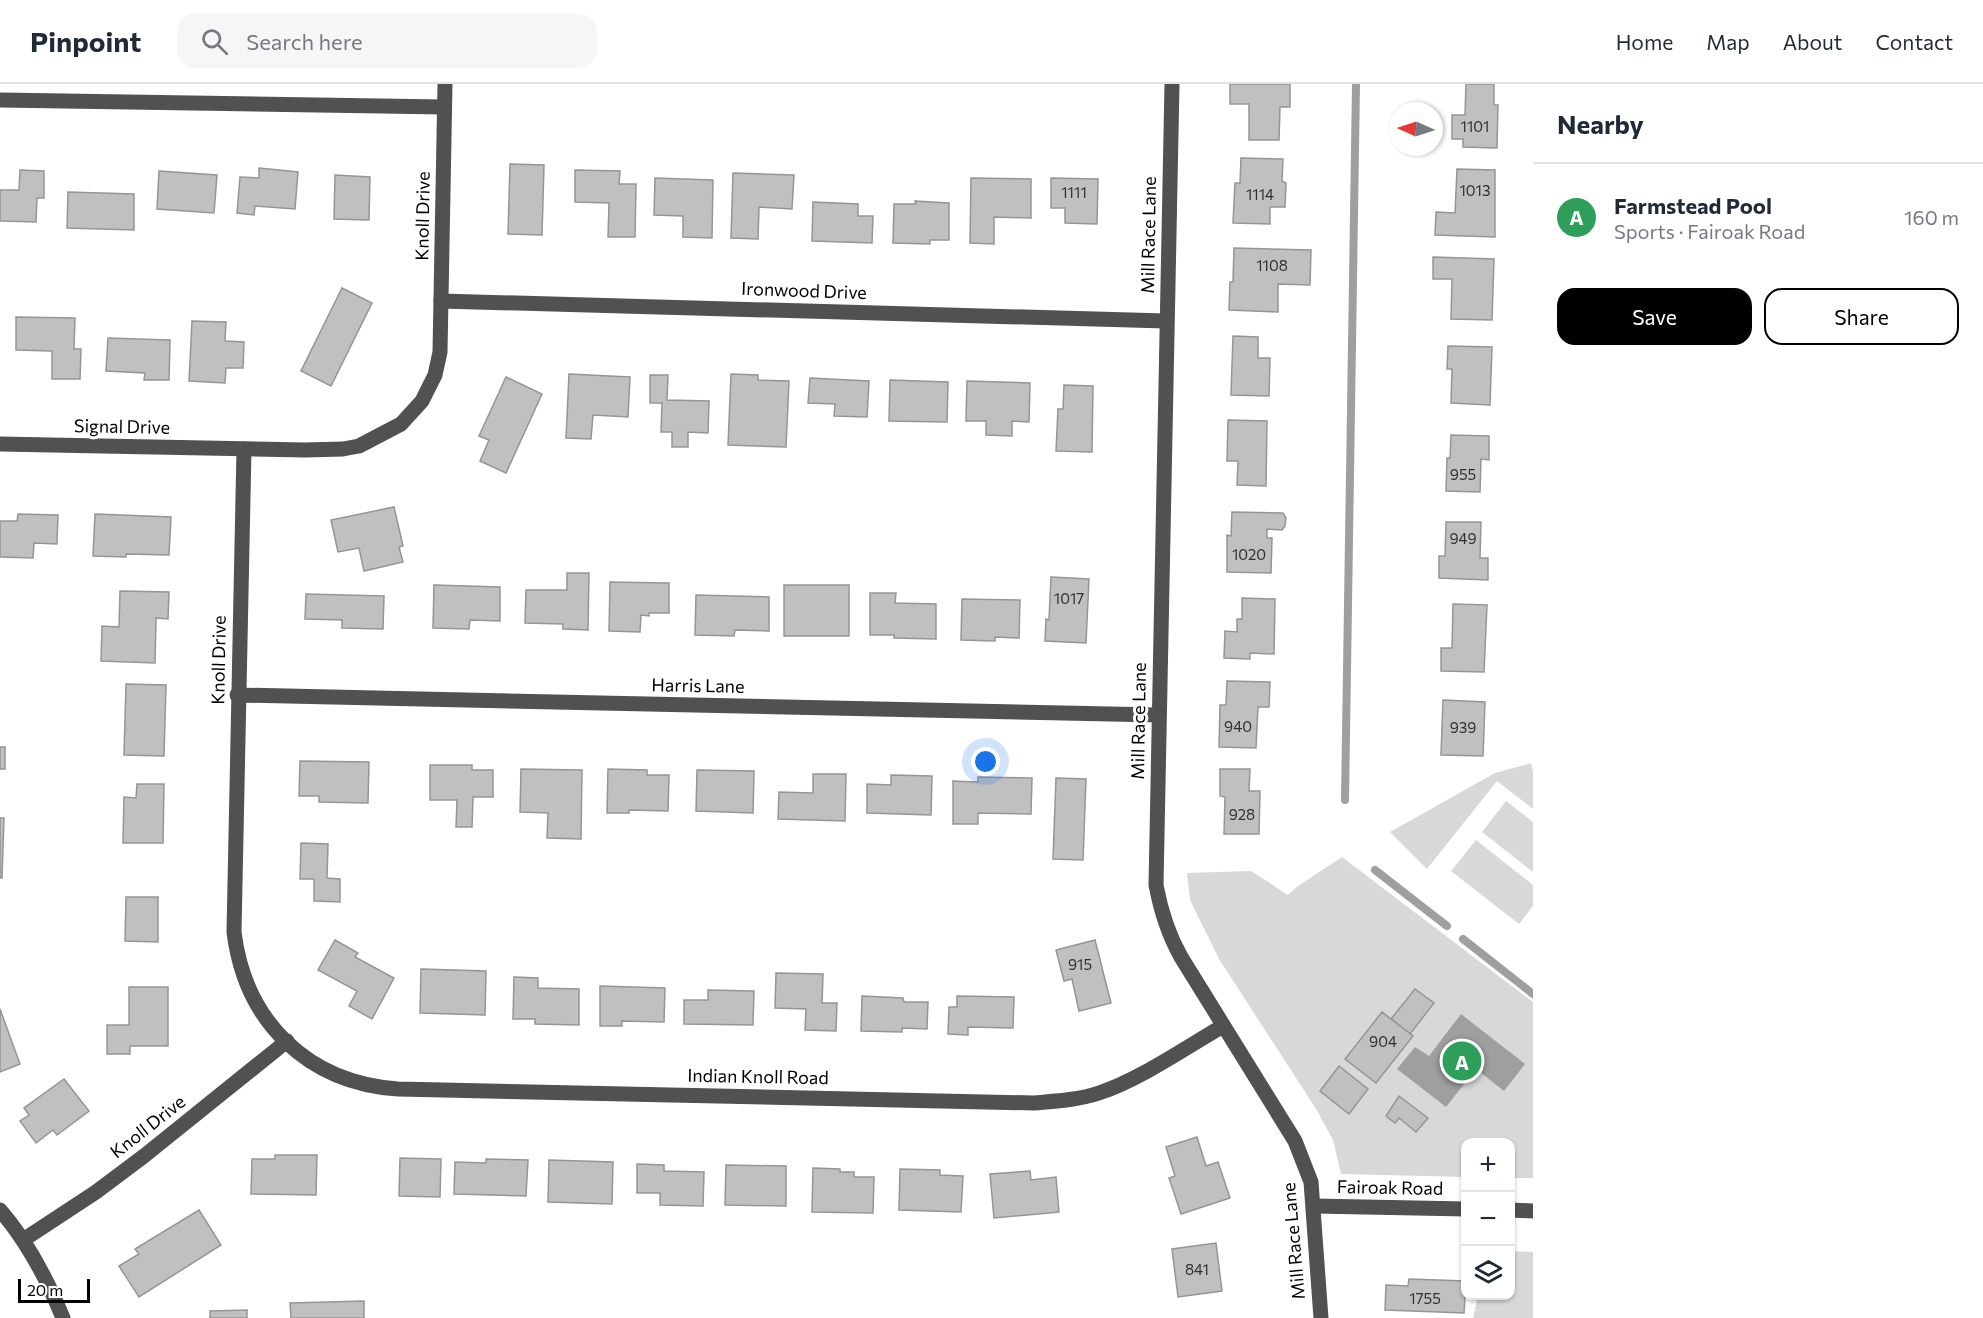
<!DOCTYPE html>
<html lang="en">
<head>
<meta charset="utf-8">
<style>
  :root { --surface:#fff; --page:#f6f6f7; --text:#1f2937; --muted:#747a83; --line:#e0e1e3; --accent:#000 }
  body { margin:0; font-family:Commissioner,sans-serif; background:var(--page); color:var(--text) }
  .controls { position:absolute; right:18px; bottom:18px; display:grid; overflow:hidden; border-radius:12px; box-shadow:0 2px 4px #0004 }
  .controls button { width:54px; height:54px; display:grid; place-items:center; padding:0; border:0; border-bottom:2px solid var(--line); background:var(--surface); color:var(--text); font:30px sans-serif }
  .compass { position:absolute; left:1389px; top:18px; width:54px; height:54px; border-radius:50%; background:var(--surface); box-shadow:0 2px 4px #0004; rotate:273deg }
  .scale { position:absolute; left:18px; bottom:15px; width:72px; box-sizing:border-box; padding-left:6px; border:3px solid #000; border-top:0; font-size:16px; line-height:21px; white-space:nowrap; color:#000; -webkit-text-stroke:4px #fff; paint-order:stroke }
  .you { position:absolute; left:986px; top:678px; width:21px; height:21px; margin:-15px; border:4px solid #fff; border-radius:50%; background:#1a73e8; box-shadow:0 0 0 9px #1a73e833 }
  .badge { display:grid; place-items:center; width:39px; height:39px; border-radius:50%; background:var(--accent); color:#fff; font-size:20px; font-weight:700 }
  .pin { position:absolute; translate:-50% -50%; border:3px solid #fff; box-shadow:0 2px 6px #0006 }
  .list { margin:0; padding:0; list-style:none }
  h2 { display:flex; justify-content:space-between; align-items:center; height:78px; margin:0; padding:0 24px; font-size:26px }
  h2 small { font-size:20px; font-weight:400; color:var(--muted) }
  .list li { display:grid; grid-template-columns:39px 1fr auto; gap:18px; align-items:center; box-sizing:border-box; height:108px; padding:0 24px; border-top:2px solid var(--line) }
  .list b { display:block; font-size:22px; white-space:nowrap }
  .list p { margin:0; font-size:20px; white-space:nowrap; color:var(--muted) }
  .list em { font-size:20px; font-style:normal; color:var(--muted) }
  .actions { display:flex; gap:12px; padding:18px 24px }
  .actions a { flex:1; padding:14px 0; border:2px solid var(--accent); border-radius:18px; text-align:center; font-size:21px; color:var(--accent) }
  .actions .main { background:var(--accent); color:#fff }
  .icon { flex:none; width:33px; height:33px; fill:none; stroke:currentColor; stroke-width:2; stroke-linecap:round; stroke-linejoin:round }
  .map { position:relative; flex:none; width:1533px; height:1234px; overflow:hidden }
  header { display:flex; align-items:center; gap:36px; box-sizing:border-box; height:84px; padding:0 30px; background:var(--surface); border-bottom:2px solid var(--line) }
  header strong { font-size:28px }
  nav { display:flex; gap:33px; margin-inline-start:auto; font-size:21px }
  .search { width:420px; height:54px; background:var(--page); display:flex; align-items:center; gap:15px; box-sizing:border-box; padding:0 21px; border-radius:18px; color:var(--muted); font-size:22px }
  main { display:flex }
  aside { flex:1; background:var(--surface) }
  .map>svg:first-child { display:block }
  .green { fill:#d8d8d8 }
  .water { fill:#9f9f9f }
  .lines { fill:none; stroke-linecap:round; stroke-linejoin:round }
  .stream { stroke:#9f9f9f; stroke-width:8 }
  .building { fill:#c0c0c0; stroke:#959595; stroke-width:1.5 }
  .minor { stroke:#515151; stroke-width:15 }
  .labels { text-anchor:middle; stroke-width:6; stroke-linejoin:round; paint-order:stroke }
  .number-label { font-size:15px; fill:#303030 }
  .street-label { font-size:18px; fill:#000; stroke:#fff }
</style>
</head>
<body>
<header>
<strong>Pinpoint</strong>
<div class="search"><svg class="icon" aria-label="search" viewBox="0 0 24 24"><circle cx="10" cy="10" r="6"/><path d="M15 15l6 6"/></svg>Search here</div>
<nav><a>Home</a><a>Map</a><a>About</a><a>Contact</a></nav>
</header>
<main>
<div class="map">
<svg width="1533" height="1234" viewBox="0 0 1533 1234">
  <rect width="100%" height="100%" fill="#fff"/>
  <g class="green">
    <path d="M 1531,679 L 1533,687 L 1533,725 L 1497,697 L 1427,785 L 1390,748 L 1495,689 Z"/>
    <path d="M 1506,717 L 1533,738 L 1533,788 L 1482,748 Z"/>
    <path d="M 1476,756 L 1533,801 L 1533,822 L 1519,840 L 1451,787 Z"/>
    <path d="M 1342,773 L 1533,918 L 1533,1094 L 1511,1094 L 1510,1058 L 1466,1058 L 1465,1093 L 1341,1090 L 1333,1056 L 1316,1025 L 1219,875 L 1190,816 L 1187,789 L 1251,787 L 1288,811 L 1298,802 Z"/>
    <path d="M 1511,1167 L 1533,1168 L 1533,1234 L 1473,1234 L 1478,1212 L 1510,1212 Z"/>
  </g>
  <path class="water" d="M 1461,930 L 1525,980 L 1504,1007 L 1476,985 L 1446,1023 L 1397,985 L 1415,963 L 1429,972 Z"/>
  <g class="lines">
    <g class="stream">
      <path d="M 1345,716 L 1356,0"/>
      <path d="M 1375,786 L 1447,842"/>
      <path d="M 1463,855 L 1533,910"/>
    </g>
  </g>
  <g class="building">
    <path d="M 1230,0 L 1290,0 L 1290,23 L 1280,23 L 1279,56 L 1249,56 L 1249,20 L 1230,20 Z"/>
    <path d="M 1466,0 L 1494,0 L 1494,21 L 1498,21 L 1497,64 L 1463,63 L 1463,55 L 1452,55 L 1452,31 L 1465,31 Z"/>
    <path d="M 1241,74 L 1283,75 L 1282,97 L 1286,99 L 1285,123 L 1270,123 L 1270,140 L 1233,139 L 1235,99 L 1240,99 Z"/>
    <path d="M 510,80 L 544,81 L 542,151 L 508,150 Z"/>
    <path d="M 259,84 L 298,88 L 295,125 L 255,122 L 254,131 L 237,129 L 240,93 L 259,94 Z"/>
    <path d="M 1457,85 L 1495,86 L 1495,153 L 1435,151 L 1436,128 L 1455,129 Z"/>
    <path d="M 20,86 L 44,87 L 44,114 L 37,114 L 36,138 L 0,137 L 0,106 L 19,106 Z"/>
    <path d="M 575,86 L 620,87 L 619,100 L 636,100 L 635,153 L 608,153 L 609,119 L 575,118 Z"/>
    <path d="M 159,87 L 217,91 L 214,129 L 157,125 Z"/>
    <path d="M 733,89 L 794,91 L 792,125 L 759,123 L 758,155 L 731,154 Z"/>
    <path d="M 335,91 L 370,93 L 369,136 L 334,135 Z"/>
    <path d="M 655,94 L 713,96 L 712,154 L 683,153 L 683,132 L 654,131 Z"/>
    <path d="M 971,94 L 1031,95 L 1031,134 L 994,133 L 994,160 L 970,159 Z"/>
    <path d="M 1051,94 L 1098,95 L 1097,140 L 1065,139 L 1065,124 L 1051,124 Z"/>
    <path d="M 68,108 L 134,110 L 134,146 L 67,144 Z"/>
    <path d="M 915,117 L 949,119 L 949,156 L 930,156 L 930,160 L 893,159 L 894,120 L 916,120 Z"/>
    <path d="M 813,118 L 858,120 L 858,132 L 873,132 L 872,159 L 812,157 Z"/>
    <path d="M 1234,164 L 1311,166 L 1310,201 L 1278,200 L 1278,228 L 1229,226 L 1230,198 L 1233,198 Z"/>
    <path d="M 1433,173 L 1494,175 L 1492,236 L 1451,235 L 1452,195 L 1433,195 Z"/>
    <path d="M 342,204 L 372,219 L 331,302 L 301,287 Z"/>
    <path d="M 16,233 L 75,234 L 74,265 L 81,265 L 80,295 L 52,295 L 52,267 L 16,266 Z"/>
    <path d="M 192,237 L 226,238 L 225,257 L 244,258 L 243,284 L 226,284 L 225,299 L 189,297 Z"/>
    <path d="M 1233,252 L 1258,253 L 1258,274 L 1270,274 L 1269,312 L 1231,311 Z"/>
    <path d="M 108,254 L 170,256 L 169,296 L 144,296 L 145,289 L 106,287 Z"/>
    <path d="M 1448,262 L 1492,263 L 1490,321 L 1451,319 L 1452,285 L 1447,285 Z"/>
    <path d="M 569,290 L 630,293 L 628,333 L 593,331 L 591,355 L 566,354 Z"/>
    <path d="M 731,290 L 758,291 L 758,296 L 789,297 L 786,363 L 728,361 Z"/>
    <path d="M 650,291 L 668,291 L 667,316 L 709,317 L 708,349 L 688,348 L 688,363 L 672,363 L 672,348 L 661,348 L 662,319 L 650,319 Z"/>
    <path d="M 506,293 L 542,310 L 506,389 L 480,377 L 489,356 L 479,352 Z"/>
    <path d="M 810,294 L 869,297 L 867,333 L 834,332 L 835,320 L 808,319 Z"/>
    <path d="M 890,296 L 948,298 L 947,338 L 889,337 Z"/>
    <path d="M 967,297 L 1030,299 L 1029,338 L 1012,337 L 1012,352 L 986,351 L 986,337 L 966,337 Z"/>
    <path d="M 1064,301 L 1093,302 L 1092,368 L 1056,367 L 1058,325 L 1063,325 Z"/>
    <path d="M 1228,336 L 1267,337 L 1266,402 L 1237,401 L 1238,377 L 1227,377 Z"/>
    <path d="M 1451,351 L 1489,352 L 1489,376 L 1481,375 L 1480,408 L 1446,407 L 1447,374 L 1450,374 Z"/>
    <path d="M 394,423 L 403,462 L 399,463 L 403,478 L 364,487 L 359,464 L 338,468 L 331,436 Z"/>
    <path d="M 1232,428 L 1283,429 L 1286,434 L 1285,442 L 1282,446 L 1267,445 L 1267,454 L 1272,454 L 1271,489 L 1227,488 L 1227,451 L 1231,452 Z"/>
    <path d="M 18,430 L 58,431 L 57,460 L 34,459 L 33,474 L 0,473 L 0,437 L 17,437 Z"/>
    <path d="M 95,430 L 171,433 L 169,471 L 126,470 L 126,473 L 93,472 Z"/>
    <path d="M 1446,438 L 1481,438 L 1480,474 L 1488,474 L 1488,496 L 1439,494 L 1439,472 L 1445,472 Z"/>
    <path d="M 567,489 L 589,489 L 588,546 L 563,545 L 563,540 L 525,539 L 526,506 L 567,506 Z"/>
    <path d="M 1051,493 L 1089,495 L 1086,559 L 1045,557 L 1046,535 L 1049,536 Z"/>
    <path d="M 610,498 L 669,499 L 669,529 L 649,529 L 649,532 L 641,531 L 640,548 L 609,547 Z"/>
    <path d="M 434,501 L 500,503 L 500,537 L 470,536 L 469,545 L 433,544 Z"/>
    <rect x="784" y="501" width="65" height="51"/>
    <path d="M 120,507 L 169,508 L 168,535 L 156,534 L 155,579 L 101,577 L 102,542 L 119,543 Z"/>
    <path d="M 870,509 L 896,509 L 895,519 L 936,520 L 936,555 L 894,554 L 894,551 L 870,551 Z"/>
    <path d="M 306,510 L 384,512 L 383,545 L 342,544 L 342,536 L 305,535 Z"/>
    <path d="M 696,511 L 769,513 L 769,547 L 735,546 L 734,552 L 695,551 Z"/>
    <path d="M 1242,514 L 1275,515 L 1274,570 L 1250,569 L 1250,575 L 1224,574 L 1225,547 L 1237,548 L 1237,535 L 1242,535 Z"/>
    <path d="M 962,515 L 1020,516 L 1019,554 L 995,553 L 995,557 L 961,556 Z"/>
    <path d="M 1453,520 L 1487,521 L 1484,588 L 1441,587 L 1441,564 L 1452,564 Z"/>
    <path d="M 1227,597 L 1270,598 L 1269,623 L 1258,623 L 1256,664 L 1219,663 L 1220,621 L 1226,621 Z"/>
    <path d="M 126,600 L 166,601 L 164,672 L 124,671 Z"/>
    <path d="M 1443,616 L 1485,618 L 1483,672 L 1441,671 Z"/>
    <rect x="0" y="663" width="5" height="22"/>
    <path d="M 300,677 L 369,678 L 368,719 L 319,718 L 319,712 L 299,712 Z"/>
    <path d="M 430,681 L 472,681 L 472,686 L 493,686 L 493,713 L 473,713 L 472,743 L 456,743 L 457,716 L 430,716 Z"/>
    <path d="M 521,685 L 582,686 L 581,755 L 547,754 L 548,729 L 520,728 Z"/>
    <path d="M 608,685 L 647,686 L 647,691 L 669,691 L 668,727 L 629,726 L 629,729 L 607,729 Z"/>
    <path d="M 1220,685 L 1250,685 L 1249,707 L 1260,707 L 1259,750 L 1224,750 L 1225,713 L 1220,712 Z"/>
    <path d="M 697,686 L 754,687 L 753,729 L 696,727 Z"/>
    <path d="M 813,690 L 846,690 L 845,737 L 778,735 L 779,708 L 813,709 Z"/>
    <path d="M 891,691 L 932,692 L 931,731 L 867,729 L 867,700 L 891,701 Z"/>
    <path d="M 978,693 L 1032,694 L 1031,730 L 978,729 L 978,740 L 953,740 L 953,697 L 978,698 Z"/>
    <path d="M 1056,694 L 1086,695 L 1083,776 L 1053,775 Z"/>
    <path d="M 137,700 L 164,700 L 163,759 L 123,759 L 124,713 L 136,714 Z"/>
    <path d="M 0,734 L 4,734 L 2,794 L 0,794 Z"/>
    <path d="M 301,759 L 328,760 L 327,794 L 340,795 L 340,818 L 314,817 L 314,795 L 300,795 Z"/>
    <path d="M 126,813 L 158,813 L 158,858 L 125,857 Z"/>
    <path d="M 335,856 L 358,869 L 355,873 L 394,894 L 372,935 L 349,922 L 357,907 L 318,886 Z"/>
    <path d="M 1095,856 L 1111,919 L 1079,927 L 1072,895 L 1064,897 L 1056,866 Z"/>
    <path d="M 421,885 L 486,887 L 485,931 L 420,929 Z"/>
    <path d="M 776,889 L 823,890 L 822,919 L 837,919 L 836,947 L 805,946 L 806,925 L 775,924 Z"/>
    <path d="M 514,893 L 538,894 L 538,904 L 579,905 L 579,941 L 535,940 L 535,935 L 513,935 Z"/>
    <path d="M 600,902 L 665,904 L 664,938 L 622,937 L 622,942 L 600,942 Z"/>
    <path d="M 129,903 L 168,903 L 168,962 L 130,962 L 130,970 L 107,970 L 107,941 L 129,941 Z"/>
    <path d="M 1415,905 L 1434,919 L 1410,950 L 1391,935 Z"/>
    <path d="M 708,906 L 754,907 L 753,941 L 684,940 L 684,916 L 708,916 Z"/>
    <path d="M 862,912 L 903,914 L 904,918 L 928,918 L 927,945 L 902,944 L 902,948 L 861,947 Z"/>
    <path d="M 957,912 L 1014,913 L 1013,944 L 968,943 L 968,951 L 948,950 L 949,923 L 957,923 Z"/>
    <path d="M 0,925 L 20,980 L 0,988 Z"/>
    <path d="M 1382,928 L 1413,952 L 1376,999 L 1345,975 Z"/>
    <path d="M 1339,982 L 1368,1005 L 1349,1030 L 1320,1007 Z"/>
    <path d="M 64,995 L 89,1027 L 57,1051 L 53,1046 L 36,1059 L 20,1037 L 29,1031 L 24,1024 Z"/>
    <path d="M 1399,1012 L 1428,1034 L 1416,1048 L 1399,1034 L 1395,1039 L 1386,1032 Z"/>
    <path d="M 1197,1053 L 1206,1082 L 1218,1078 L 1230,1114 L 1181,1130 L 1169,1094 L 1175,1092 L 1166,1063 Z"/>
    <path d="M 275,1071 L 317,1071 L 316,1111 L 251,1110 L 252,1075 L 275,1075 Z"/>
    <path d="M 400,1074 L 441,1075 L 440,1113 L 399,1112 Z"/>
    <path d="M 486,1075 L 528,1076 L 526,1112 L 454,1110 L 455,1078 L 486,1079 Z"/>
    <path d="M 549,1076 L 613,1078 L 612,1120 L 548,1118 Z"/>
    <path d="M 637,1080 L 664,1081 L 664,1087 L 704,1088 L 703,1122 L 660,1121 L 660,1109 L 637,1109 Z"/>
    <path d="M 726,1081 L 786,1082 L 786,1122 L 725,1121 Z"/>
    <path d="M 813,1084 L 840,1085 L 840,1088 L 854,1088 L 854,1093 L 874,1093 L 873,1129 L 812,1128 Z"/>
    <path d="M 900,1085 L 940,1086 L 940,1091 L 963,1092 L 961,1128 L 899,1126 Z"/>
    <path d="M 1030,1087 L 1031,1096 L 1056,1093 L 1059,1128 L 994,1134 L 990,1090 Z"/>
    <path d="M 199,1126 L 221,1161 L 139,1213 L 119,1182 L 139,1170 L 135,1165 Z"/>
    <path d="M 1216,1159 L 1222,1207 L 1178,1213 L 1172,1165 Z"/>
    <path d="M 1409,1195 L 1466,1197 L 1464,1229 L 1385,1226 L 1386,1201 L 1408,1202 Z"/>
    <path d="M 364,1217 L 364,1234 L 291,1234 L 290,1219 Z"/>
    <path d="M 247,1226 L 247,1234 L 210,1234 L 210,1227 Z"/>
  </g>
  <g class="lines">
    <g class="minor">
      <path d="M 1172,0 L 1156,801 C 1161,828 1168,850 1181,873 L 1295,1057 L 1311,1098 L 1321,1234"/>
      <path d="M 0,16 L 444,23"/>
      <path d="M 441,217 L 1166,237"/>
      <path d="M 0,360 L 305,366 L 343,365 L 359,362 L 401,340 L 422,317 L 435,291 L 440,268 L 445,0"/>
      <path d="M 244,365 L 234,848 C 245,938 308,999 398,1005 L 1034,1019 C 1056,1017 1078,1016 1099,1009 C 1139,996 1185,964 1223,942"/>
      <path d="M 237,611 L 1158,631"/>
      <path d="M 1314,1122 L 1466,1125"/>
      <path d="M 0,1126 C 28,1158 47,1195 63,1234"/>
      <path d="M 1510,1126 L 1533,1127"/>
      <path d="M 23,1156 L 96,1108 L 144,1072 L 287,957"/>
    </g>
  </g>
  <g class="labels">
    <g class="number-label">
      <text x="1475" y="48">1101</text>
      <text x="1475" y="112">1013</text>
      <text x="1074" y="114">1111</text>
      <text x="1260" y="116">1114</text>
      <text x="1272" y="187">1108</text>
      <text x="1463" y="396">955</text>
      <text x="1463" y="460">949</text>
      <text x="1249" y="476">1020</text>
      <text x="1069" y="520">1017</text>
      <text x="1238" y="648">940</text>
      <text x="1463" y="649">939</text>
      <text x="1242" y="736">928</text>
      <text x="1080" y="886">915</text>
      <text x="1383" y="963">904</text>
      <text x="1197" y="1191">841</text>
      <text x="1425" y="1220">1755</text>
    </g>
    <g class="street-label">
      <text transform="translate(423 132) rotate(-89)" y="6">Knoll Drive</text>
      <text transform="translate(1149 151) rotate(-89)" y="6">Mill Race Lane</text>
      <text transform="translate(804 207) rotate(2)" y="6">Ironwood Drive</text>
      <text transform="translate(122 343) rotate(1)" y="6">Signal Drive</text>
      <text transform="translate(219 576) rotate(-89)" y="6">Knoll Drive</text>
      <text transform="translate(698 602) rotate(1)" y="6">Harris Lane</text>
      <text transform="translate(1139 637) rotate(-89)" y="6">Mill Race Lane</text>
      <text transform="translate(758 993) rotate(1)" y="6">Indian Knoll Road</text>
      <text transform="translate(148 1043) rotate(-38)" y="6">Knoll Drive</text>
      <text transform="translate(1390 1104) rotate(1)" y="6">Fairoak Road</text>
      <text transform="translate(1294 1157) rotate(-95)" y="6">Mill Race Lane</text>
    </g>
  </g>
</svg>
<div class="controls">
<button>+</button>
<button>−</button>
<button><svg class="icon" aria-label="layers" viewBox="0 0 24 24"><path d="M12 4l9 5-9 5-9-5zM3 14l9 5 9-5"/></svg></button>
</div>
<svg class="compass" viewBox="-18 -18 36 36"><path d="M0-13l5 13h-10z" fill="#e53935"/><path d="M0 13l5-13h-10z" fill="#747a83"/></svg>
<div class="scale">20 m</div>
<div class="you"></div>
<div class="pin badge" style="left:1462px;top:977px;background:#2e9e5b">A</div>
</div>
<aside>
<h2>Nearby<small></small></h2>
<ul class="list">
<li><span class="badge" style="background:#2e9e5b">A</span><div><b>Farmstead Pool</b><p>Sports · Fairoak Road</p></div><em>160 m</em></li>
</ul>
<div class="actions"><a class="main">Save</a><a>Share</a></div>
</aside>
</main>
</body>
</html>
